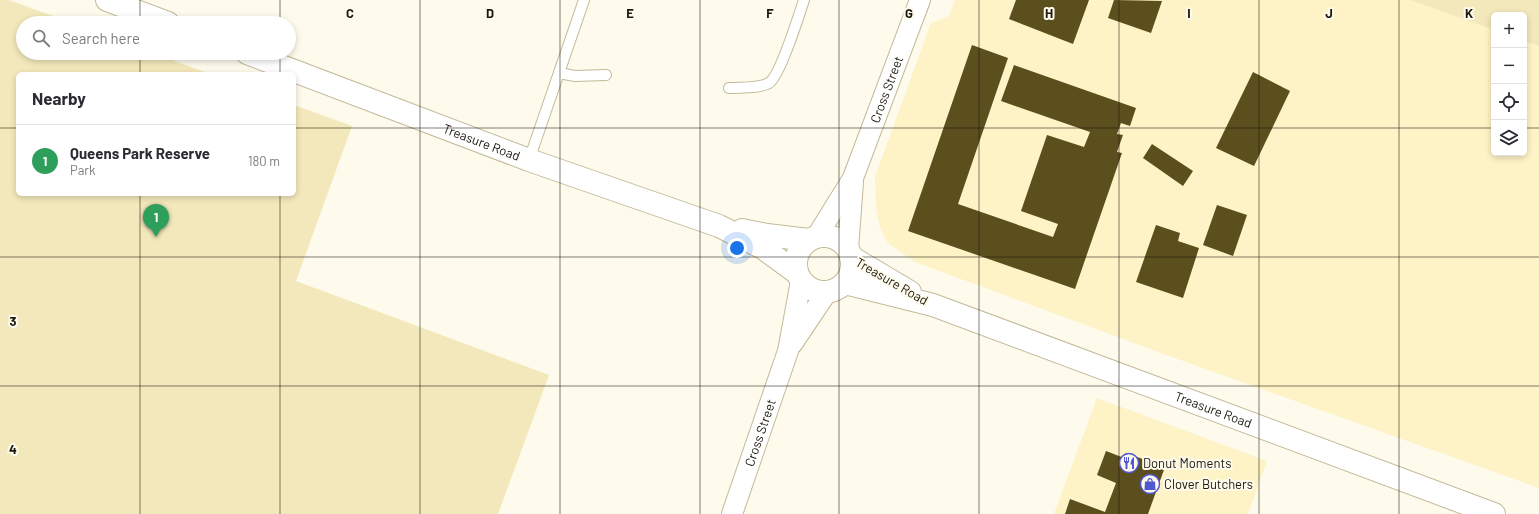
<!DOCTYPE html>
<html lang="en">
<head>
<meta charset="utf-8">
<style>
  :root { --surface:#fff; --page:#f2f2f3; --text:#2b2b33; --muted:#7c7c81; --line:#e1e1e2; --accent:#7c3aed }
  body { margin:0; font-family:Barlow,sans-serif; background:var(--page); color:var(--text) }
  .controls { position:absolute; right:12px; top:12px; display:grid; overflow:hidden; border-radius:6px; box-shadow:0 2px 6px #0003 }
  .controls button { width:36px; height:36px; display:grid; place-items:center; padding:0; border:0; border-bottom:1px solid var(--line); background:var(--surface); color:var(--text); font:20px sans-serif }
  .you { position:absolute; left:737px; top:248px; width:14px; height:14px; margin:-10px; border:3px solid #fff; border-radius:50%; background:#1a73e8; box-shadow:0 0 0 6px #1a73e833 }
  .badge { display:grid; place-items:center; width:26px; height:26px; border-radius:50%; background:var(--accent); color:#fff; font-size:13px; font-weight:700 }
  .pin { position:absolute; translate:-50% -33px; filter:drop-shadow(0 1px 2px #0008) }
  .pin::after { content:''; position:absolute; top:21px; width:14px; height:12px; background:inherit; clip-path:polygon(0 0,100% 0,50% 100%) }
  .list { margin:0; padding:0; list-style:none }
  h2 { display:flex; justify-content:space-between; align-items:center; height:52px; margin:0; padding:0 16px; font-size:17px }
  h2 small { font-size:13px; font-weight:400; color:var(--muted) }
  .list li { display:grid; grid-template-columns:26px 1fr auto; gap:12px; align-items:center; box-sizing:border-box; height:72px; padding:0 16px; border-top:1px solid var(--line) }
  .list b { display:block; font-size:15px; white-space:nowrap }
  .list p { margin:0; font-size:13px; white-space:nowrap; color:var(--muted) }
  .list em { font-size:13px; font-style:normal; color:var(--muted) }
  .icon { flex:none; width:22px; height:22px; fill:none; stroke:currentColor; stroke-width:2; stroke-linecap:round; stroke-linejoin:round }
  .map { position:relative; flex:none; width:1539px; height:514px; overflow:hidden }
  .search { position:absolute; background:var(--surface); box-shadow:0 2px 6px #0003; left:16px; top:16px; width:280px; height:44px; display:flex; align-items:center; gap:10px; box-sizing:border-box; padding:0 14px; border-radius:22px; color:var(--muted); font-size:15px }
  .panel { position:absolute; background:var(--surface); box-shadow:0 2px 6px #0003; left:16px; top:72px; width:280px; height:124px; border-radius:6px }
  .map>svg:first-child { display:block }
  .built { fill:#fef2c7 }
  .green { fill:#f3e8bb }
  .building { fill:#5b4f1d }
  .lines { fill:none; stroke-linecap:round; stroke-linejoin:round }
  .lane-casing { stroke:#c3ba98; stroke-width:12 }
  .street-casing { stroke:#c3ba98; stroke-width:22 }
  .secondary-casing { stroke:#c3ba98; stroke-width:24 }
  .lane { stroke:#fff; stroke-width:10 }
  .street { stroke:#fff; stroke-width:20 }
  .secondary { stroke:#fff; stroke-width:22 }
  .grid { fill:none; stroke:#1c180c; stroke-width:1; stroke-opacity:0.55 }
  .labels { text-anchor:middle; stroke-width:4; stroke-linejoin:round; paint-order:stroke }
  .street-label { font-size:13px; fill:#1c180c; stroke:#fefaec }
  .poi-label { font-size:13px; fill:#1c180c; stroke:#fefaec; text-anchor:start }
  .grid-label { font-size:13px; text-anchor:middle; font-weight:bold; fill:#1c180c; stroke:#fefaec; stroke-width:4; stroke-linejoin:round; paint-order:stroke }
</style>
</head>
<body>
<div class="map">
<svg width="1539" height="514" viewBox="0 0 1539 514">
  <rect width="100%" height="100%" fill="#fefaec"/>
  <g class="built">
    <path d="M 955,0 L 1410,0 L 1494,30 L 1494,153 L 1524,153 L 1524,41 L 1539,46 L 1539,488 L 1161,353 L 915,262 L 888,243 L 880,228 L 876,208 L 875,177 L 931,23 L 949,16 Z"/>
    <path d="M 1097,398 L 1267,461 L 1248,514 L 1054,514 Z"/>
  </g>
  <g class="green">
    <path d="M 0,0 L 9,0 L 72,23 L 23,23 L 23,53 L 153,53 L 210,74 L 18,74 L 18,194 L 294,194 L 294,105 L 352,126 L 296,281 L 549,375 L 498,514 L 0,514 Z"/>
    <path d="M 1410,0 L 1539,0 L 1539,46 L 1524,41 L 1524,15 L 1494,15 L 1494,30 Z"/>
  </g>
  <g class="building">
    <path d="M 1016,0 L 1089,0 L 1073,44 L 1009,19 Z"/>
    <path d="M 1114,0 L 1162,1 L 1151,33 L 1108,18 Z"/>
    <path d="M 972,45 L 1008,58 L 958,204 L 1053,237 L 1058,224 L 1021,211 L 1047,135 L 1084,147 L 1090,132 L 1001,101 L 1014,65 L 1136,108 L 1130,126 L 1121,123 L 1117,134 L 1123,135 L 1117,152 L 1122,153 L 1075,289 L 908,231 Z"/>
    <path d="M 1253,72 L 1290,91 L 1254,166 L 1216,148 Z"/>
    <path d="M 1152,144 L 1193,171 L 1183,186 L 1143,158 Z"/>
    <path d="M 1217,205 L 1247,215 L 1233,256 L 1203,245 Z"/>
    <path d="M 1156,225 L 1180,233 L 1178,241 L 1199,248 L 1183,298 L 1136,282 Z"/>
    <path d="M 1106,451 L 1124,458 L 1126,453 L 1165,467 L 1148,514 L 1065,514 L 1070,499 L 1105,512 L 1116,483 L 1097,475 Z"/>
  </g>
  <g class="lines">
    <g class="lane-casing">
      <g id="lane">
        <path d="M 559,73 L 575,76 L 606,75"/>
        <path d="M 729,88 C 742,87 758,89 769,83 C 780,76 799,15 804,0"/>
        <path d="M 529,160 L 584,0"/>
      </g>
    </g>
    <g class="street-casing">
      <g id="street">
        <path id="s1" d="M 817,236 L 853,178 L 920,0"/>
        <path d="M 848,249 L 853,182"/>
        <path d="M 792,344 L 827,292"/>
        <path id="s2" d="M 732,514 L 788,351 L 801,281"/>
      </g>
    </g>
    <g class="secondary-casing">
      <g id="secondary">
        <path d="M 107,0 L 168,23"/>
        <path id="s3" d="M 247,53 L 529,160 L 719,226 L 763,248 L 797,273"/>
        <path d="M 742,230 L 767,235 L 809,240"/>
        <circle cx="824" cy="264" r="28"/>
        <path d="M 851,257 L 910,292"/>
        <path id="s4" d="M 845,283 L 933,305 L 1494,514"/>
      </g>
    </g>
    <use href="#lane" class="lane"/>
    <use href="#street" class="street"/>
    <use href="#secondary" class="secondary"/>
  </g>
  <path class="grid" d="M 140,0 L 140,23M 280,0 L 280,23M 420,0 L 420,514M 560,0 L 560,514M 700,0 L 700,514M 839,0 L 839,514M 979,0 L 979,514M 1119,0 L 1119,514M 1259,0 L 1259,514M 1399,0 L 1399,514M 140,53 L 140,74M 280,53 L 280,74M 0,128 L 18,128M 294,128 L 1494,128M 1524,128 L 1539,128M 140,194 L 140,514M 280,194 L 280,514M 0,257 L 1539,257M 0,386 L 1539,386"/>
  <defs>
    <g id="restaurant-ring" transform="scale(1)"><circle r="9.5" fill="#fefaec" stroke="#4f58ce" stroke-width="1.5"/><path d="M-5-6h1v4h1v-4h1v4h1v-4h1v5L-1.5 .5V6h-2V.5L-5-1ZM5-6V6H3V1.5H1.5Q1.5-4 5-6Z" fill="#4f58ce"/></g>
    <g id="shop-ring" transform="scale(1)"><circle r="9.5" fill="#fefaec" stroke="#4f58ce" stroke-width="1.5"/><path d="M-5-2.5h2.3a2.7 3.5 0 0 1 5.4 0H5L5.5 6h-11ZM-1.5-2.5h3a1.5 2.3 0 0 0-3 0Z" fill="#4f58ce"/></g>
  </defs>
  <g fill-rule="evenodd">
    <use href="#restaurant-ring" x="1129" y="463"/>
    <use href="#shop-ring" x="1150" y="484"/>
  </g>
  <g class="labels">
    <g class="street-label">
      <text dy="5" stroke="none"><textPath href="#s1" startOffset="163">Cross Street</textPath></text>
      <text dy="5" stroke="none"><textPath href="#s3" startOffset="251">Treasure Road</textPath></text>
      <text transform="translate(892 281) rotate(30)" y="5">Treasure Road</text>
      <text dy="5" stroke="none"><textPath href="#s4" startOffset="390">Treasure Road</textPath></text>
      <text dy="5" stroke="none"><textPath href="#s2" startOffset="86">Cross Street</textPath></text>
    </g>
    <g class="poi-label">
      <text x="1143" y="468">Donut Moments</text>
      <text x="1164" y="489">Clover Butchers</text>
    </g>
  </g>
  <g class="grid-label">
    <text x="350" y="18">C</text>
    <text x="490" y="18">D</text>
    <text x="630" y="18">E</text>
    <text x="770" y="18">F</text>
    <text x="909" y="18">G</text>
    <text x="1049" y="18">H</text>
    <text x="1189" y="18">I</text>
    <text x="1329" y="18">J</text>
    <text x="1469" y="18">K</text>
    <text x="13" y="326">3</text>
    <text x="13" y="454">4</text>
  </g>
</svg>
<div class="controls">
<button>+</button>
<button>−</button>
<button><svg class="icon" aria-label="locate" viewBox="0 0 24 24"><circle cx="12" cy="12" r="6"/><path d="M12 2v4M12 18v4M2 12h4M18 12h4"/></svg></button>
<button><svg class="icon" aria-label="layers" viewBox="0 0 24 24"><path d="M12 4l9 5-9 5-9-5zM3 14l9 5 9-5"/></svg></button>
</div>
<div class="you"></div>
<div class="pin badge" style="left:156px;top:237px;background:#2e9e5b">1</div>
<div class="search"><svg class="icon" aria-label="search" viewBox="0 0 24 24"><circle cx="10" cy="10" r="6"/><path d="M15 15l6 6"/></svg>Search here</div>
<section class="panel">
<h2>Nearby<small></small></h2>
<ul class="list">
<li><span class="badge" style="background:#2e9e5b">1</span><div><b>Queens Park Reserve</b><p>Park</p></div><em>180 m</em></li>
</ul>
</section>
</div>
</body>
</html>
